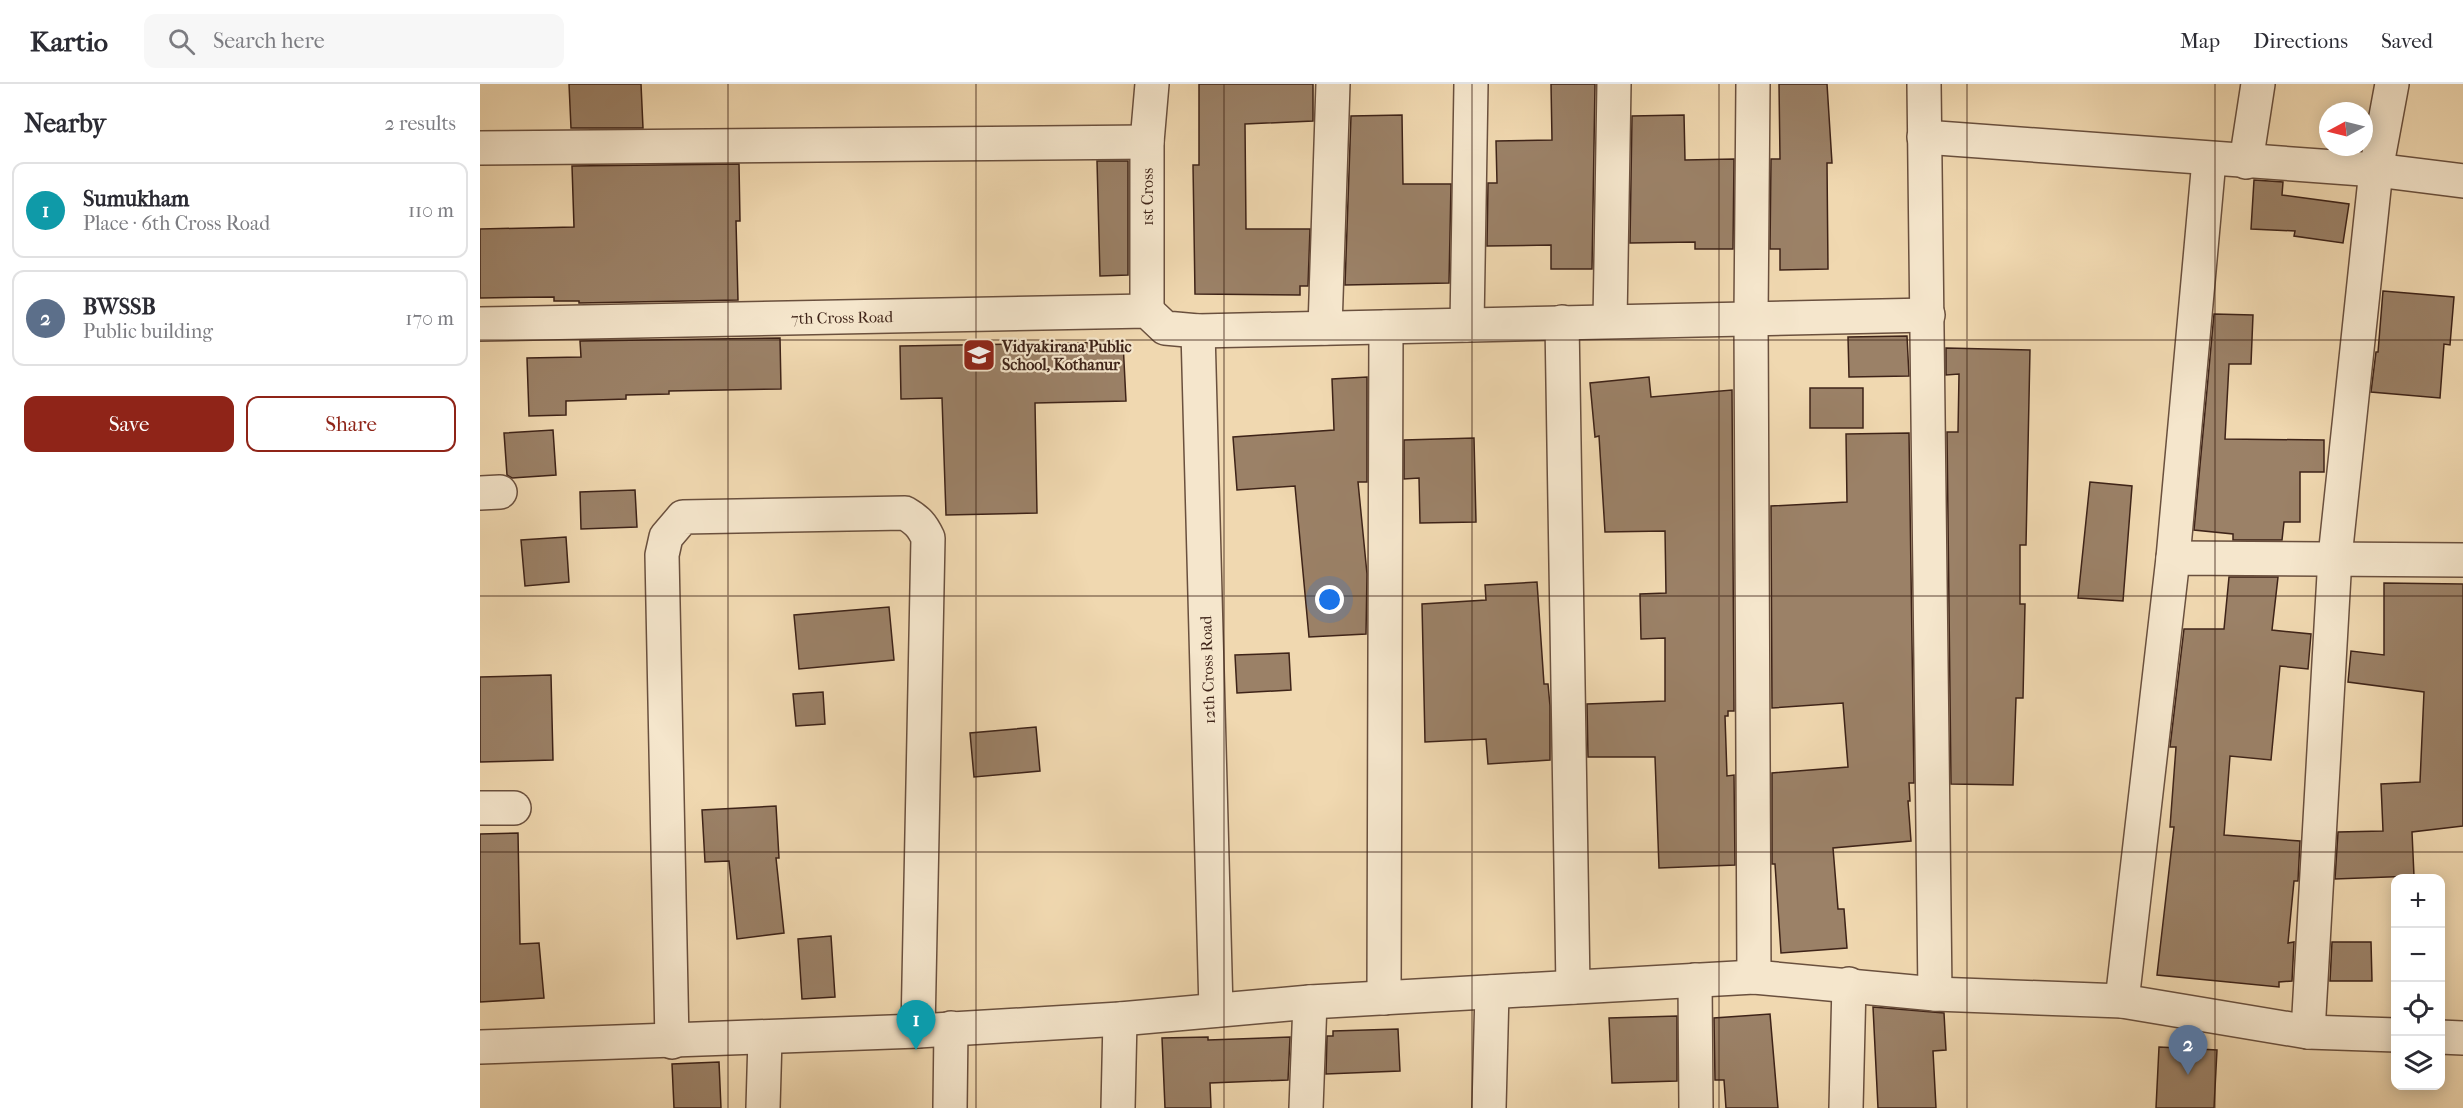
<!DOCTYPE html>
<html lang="en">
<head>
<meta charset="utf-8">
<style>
  :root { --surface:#fff; --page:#f7f7f7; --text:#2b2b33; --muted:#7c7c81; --line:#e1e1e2; --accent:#8f2418 }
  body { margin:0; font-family:"IM FELL French Canon",serif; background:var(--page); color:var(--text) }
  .controls { position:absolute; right:18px; bottom:18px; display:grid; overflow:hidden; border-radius:12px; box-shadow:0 3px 15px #0003 }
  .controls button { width:54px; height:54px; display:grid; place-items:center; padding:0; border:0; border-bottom:2px solid var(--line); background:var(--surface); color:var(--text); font:30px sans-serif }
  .compass { position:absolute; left:1839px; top:18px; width:54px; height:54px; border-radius:50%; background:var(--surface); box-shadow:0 3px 15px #0003; rotate:263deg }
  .you { position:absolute; left:850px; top:516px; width:21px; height:21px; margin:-15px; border:4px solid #fff; border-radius:50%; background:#1a73e8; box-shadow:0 0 0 9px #1a73e833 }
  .badge { display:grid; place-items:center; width:39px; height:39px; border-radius:50%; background:var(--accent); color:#fff; font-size:20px; font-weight:700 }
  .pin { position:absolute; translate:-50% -50px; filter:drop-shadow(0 2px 3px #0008) }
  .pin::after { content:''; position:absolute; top:32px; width:21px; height:18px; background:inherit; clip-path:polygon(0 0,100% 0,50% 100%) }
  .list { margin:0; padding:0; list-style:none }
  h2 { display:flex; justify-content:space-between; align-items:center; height:78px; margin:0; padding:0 24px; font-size:26px }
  h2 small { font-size:20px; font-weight:400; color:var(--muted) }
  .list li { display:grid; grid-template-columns:39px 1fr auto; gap:18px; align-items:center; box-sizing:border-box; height:96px; margin:0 12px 12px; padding:0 12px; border:2px solid var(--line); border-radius:12px }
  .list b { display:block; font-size:22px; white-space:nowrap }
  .list p { margin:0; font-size:20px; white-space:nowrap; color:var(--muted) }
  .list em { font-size:20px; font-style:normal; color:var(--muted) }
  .actions { display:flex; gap:12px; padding:18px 24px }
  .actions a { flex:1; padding:14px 0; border:2px solid var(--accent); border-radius:12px; text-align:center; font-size:21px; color:var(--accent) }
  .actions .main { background:var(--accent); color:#fff }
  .icon { flex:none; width:33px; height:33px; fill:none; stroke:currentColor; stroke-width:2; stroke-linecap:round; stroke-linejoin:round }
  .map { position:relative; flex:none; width:1983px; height:1024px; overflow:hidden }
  header { display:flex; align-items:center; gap:36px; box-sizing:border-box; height:84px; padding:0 30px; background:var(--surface); border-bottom:2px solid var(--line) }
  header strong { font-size:28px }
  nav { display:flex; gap:33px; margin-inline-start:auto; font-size:21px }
  .search { width:420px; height:54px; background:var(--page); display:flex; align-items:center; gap:15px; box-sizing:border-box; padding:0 21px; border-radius:12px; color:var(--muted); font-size:22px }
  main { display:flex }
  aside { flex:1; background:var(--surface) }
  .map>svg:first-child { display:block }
  .building { fill:#9b8167; stroke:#3e2318; stroke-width:1.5 }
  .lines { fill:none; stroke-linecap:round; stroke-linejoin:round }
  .minor-casing { stroke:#6a503e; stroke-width:36 }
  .minor { stroke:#f5e6cc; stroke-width:33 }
  .grid { fill:none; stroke:#3e2318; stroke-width:1.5; stroke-opacity:0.55 }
  .labels { text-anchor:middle; stroke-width:4.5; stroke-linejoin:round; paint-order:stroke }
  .street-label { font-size:16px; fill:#3e2318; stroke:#f5e6cc }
  .poi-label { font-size:16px; font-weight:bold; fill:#3e2318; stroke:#f5e6cc; text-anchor:start }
</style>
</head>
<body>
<header>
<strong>Kartio</strong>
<div class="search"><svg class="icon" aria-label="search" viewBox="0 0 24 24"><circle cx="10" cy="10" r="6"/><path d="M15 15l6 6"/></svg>Search here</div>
<nav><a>Map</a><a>Directions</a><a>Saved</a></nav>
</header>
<main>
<aside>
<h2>Nearby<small>2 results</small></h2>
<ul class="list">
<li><span class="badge" style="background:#0f9aa8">1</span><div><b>Sumukham</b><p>Place · 6th Cross Road</p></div><em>110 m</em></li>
<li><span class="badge" style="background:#5c6f8a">2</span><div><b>BWSSB</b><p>Public building</p></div><em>170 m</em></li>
</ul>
<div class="actions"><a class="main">Save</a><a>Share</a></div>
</aside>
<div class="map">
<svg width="1983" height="1024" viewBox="0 0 1983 1024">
  <rect width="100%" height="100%" fill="#f0d8b0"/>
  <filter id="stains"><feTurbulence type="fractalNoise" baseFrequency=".00333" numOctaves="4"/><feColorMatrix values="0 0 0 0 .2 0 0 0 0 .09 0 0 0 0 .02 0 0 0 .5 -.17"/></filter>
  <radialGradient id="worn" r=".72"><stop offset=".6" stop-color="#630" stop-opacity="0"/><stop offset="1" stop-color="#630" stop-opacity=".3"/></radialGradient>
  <g class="building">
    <path d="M 89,0 L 161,0 L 163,44 L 91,44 Z"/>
    <path d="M 719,0 L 833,0 L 833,37 L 765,40 L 766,145 L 830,145 L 828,202 L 820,202 L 820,211 L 715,210 L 713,81 L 719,81 Z"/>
    <path d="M 1071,0 L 1115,0 L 1112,185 L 1071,185 L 1071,161 L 1007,162 L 1008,99 L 1017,99 L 1016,57 L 1072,56 Z"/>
    <path d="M 1299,0 L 1347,0 L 1352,79 L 1347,79 L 1348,185 L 1300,186 L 1300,165 L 1290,165 L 1291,75 L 1300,75 Z"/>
    <path d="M 922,31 L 923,100 L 971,100 L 969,199 L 865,201 L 871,32 Z"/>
    <path d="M 1204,31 L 1205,76 L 1254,75 L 1253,165 L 1215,165 L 1215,158 L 1150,159 L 1152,32 Z"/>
    <path d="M 617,77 L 648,77 L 648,191 L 620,192 Z"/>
    <path d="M 259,80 L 260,137 L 256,137 L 258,216 L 99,219 L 99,217 L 74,217 L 74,213 L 0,214 L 0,145 L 94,143 L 92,82 Z"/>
    <path d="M 1774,96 L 1803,98 L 1802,111 L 1869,120 L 1863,159 L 1814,152 L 1815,147 L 1771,145 Z"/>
    <path d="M 1903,207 L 1974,213 L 1970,261 L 1964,260 L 1960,314 L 1891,308 L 1896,268 L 1898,268 Z"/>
    <path d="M 1734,230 L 1773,231 L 1771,280 L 1749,280 L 1745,355 L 1844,356 L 1844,388 L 1820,388 L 1820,438 L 1804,438 L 1802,456 L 1753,456 L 1753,450 L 1714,446 Z"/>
    <path d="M 1427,252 L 1429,292 L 1369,293 L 1368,253 Z"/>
    <path d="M 300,254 L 301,305 L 189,307 L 189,310 L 146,311 L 146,315 L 86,317 L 86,331 L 49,332 L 47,274 L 101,273 L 100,257 Z"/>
    <path d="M 643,258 L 646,317 L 555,319 L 557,429 L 466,431 L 462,314 L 421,315 L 420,262 Z"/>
    <path d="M 1466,264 L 1550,266 L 1546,461 L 1540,461 L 1540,520 L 1545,520 L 1543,614 L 1536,614 L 1533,701 L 1471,700 L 1467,348 L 1478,348 L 1479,290 L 1466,291 Z"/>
    <path d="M 887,293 L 887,398 L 878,398 L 887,490 L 886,550 L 829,553 L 815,402 L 757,406 L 753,353 L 854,346 L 852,295 Z"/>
    <path d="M 1169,293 L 1171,313 L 1252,306 L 1254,627 L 1248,627 L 1248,632 L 1245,632 L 1247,692 L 1254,691 L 1255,781 L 1179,784 L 1175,673 L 1108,673 L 1107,620 L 1185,617 L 1185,554 L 1161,555 L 1160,510 L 1186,509 L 1185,447 L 1125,448 L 1119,352 L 1115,353 L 1110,299 Z"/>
    <rect x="1330" y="304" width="53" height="40"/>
    <path d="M 73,346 L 76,391 L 32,394 L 27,391 L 24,349 Z"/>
    <path d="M 1429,349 L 1434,699 L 1429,699 L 1430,717 L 1428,717 L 1431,757 L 1353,764 L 1358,825 L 1364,825 L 1367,864 L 1301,869 L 1295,780 L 1292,780 L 1292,689 L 1368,683 L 1363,619 L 1292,624 L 1291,422 L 1367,418 L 1366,350 Z"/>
    <path d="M 994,354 L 996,438 L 940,439 L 939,394 L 924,395 L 924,356 Z"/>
    <path d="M 1610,398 L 1652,402 L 1643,517 L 1598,514 Z"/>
    <path d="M 155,406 L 157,443 L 101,445 L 100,408 Z"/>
    <path d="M 86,453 L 89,498 L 45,502 L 41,456 Z"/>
    <path d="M 1749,493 L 1798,493 L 1792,546 L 1831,550 L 1828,585 L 1800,582 L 1791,676 L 1750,672 L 1744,751 L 1820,757 L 1818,797 L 1814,797 L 1808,859 L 1814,858 L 1812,897 L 1799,898 L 1799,903 L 1677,891 L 1694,743 L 1690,743 L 1696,663 L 1690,663 L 1704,545 L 1744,545 Z"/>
    <path d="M 1057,498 L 1064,600 L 1068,600 L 1070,622 L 1070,676 L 1008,680 L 1006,655 L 945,658 L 942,520 L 1006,516 L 1005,501 Z"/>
    <path d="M 1904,499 L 1983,500 L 1983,742 L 1932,748 L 1934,792 L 1855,795 L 1858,748 L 1903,747 L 1901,700 L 1940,698 L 1944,608 L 1868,598 L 1871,567 L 1904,571 Z"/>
    <path d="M 409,523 L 414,576 L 319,585 L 314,531 Z"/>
    <path d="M 809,569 L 811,606 L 757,609 L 755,571 Z"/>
    <path d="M 71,591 L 73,676 L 0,678 L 0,593 Z"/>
    <path d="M 343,608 L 345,640 L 316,642 L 313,610 Z"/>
    <path d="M 556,643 L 560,687 L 494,693 L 490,649 Z"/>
    <path d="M 296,722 L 299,774 L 296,774 L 304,849 L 257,855 L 249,777 L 225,778 L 222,726 Z"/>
    <path d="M 38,749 L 40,860 L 59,859 L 64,914 L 0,918 L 0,750 Z"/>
    <path d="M 351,852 L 355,913 L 322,915 L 318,855 Z"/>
    <path d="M 1852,858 L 1891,858 L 1892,897 L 1850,897 Z"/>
    <path d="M 1393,923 L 1464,929 L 1466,966 L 1453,967 L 1456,1024 L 1398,1024 Z"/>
    <path d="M 1290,930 L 1298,1024 L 1246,1024 L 1244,996 L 1235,996 L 1234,934 Z"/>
    <path d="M 1197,932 L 1197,997 L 1132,999 L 1129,934 Z"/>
    <path d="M 918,945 L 920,987 L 846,990 L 847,952 L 853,952 L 853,947 Z"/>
    <path d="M 728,953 L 728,956 L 810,953 L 808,996 L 730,999 L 731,1024 L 685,1024 L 682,954 Z"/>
    <path d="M 1679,963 L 1737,966 L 1734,1024 L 1676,1024 Z"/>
    <path d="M 239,978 L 241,1024 L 194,1024 L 192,980 Z"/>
  </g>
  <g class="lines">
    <g class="minor-casing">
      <g id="minor">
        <path d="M 1273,0 L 1271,234 L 1274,893"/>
        <path d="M 1444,0 L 1455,910"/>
        <path d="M 1444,53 L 1896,86 L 1983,97"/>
        <path d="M 0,64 L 667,58"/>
        <path d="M 1766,78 L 1778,0"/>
        <path d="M 667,227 L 667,58 L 672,0"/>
        <path d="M 1130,237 L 1134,0"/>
        <path d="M 1082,238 L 1093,903"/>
        <path d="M 0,240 L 667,227 L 685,244 L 718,247 L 1448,231"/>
        <path d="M 987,241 L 991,0"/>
        <path d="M 845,244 L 853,0"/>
        <path d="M 718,247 L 736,926"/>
        <path d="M 0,409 L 20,408"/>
        <path d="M 1693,474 L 1729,76"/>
        <path d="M 0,724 L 34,724"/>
        <path d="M 1215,896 L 1216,1024"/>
        <path d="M 904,914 L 906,243"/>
        <path d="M 1642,917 L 1828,948 L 1916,951"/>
        <path d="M 1828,948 L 1855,473 L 1896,86 L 1912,0"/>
        <path d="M 1960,953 L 1983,954"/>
        <path d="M 192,958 L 182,471 L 186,453 L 203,433 L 425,429 C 437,436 442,441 448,454 L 438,947"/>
        <path d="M 0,963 L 438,947 L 640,935 L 830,918 L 1274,893 L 1455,910 L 1642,917 L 1693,474 L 1983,476"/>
        <path d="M 283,1024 L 285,954"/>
        <path d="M 470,1024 L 471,944"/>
        <path d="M 638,1024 L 640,935"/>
        <path d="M 826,1024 L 830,918"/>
        <path d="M 1009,1024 L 1012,908"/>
        <path d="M 1366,1024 L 1369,900"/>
      </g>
    </g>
    <use href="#minor" class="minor"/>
  </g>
  <path class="grid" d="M 248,0 L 248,1024M 496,0 L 496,1024M 744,0 L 744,1024M 992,0 L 992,1024M 1239,0 L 1239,1024M 1487,0 L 1487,1024M 1735,0 L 1735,1024M 0,256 L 1983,256M 0,512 L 1983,512M 0,768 L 1983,768"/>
  <defs>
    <g id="school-square" transform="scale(1.725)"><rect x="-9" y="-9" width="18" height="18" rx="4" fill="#8f2418" stroke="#f5e6cc"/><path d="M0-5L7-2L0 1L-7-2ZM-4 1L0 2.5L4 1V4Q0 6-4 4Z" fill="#fff"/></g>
  </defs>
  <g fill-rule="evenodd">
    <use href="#school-square" x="499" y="271"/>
  </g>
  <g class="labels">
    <g class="street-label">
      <text transform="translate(667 113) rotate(-90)" y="6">1st Cross</text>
      <text transform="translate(362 233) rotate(-1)" y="6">7th Cross Road</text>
      <text transform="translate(727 586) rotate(-92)" y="6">12th Cross Road</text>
    </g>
    <g class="poi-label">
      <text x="522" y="268">Vidyakirana Public<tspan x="522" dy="18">School, Kothanur</tspan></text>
    </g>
  </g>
  <rect width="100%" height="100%" filter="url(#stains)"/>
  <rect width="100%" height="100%" fill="url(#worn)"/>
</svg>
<div class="controls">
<button>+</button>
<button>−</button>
<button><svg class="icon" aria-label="locate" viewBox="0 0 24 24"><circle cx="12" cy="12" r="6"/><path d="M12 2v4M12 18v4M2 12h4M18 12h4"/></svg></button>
<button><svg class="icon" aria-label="layers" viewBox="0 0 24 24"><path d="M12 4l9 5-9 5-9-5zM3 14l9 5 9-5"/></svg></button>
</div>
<svg class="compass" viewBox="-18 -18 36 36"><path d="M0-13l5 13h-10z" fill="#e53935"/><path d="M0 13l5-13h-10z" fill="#7c7c81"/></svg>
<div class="you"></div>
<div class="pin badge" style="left:436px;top:966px;background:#0f9aa8">1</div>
<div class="pin badge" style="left:1708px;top:991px;background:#5c6f8a">2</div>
</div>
</main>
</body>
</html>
